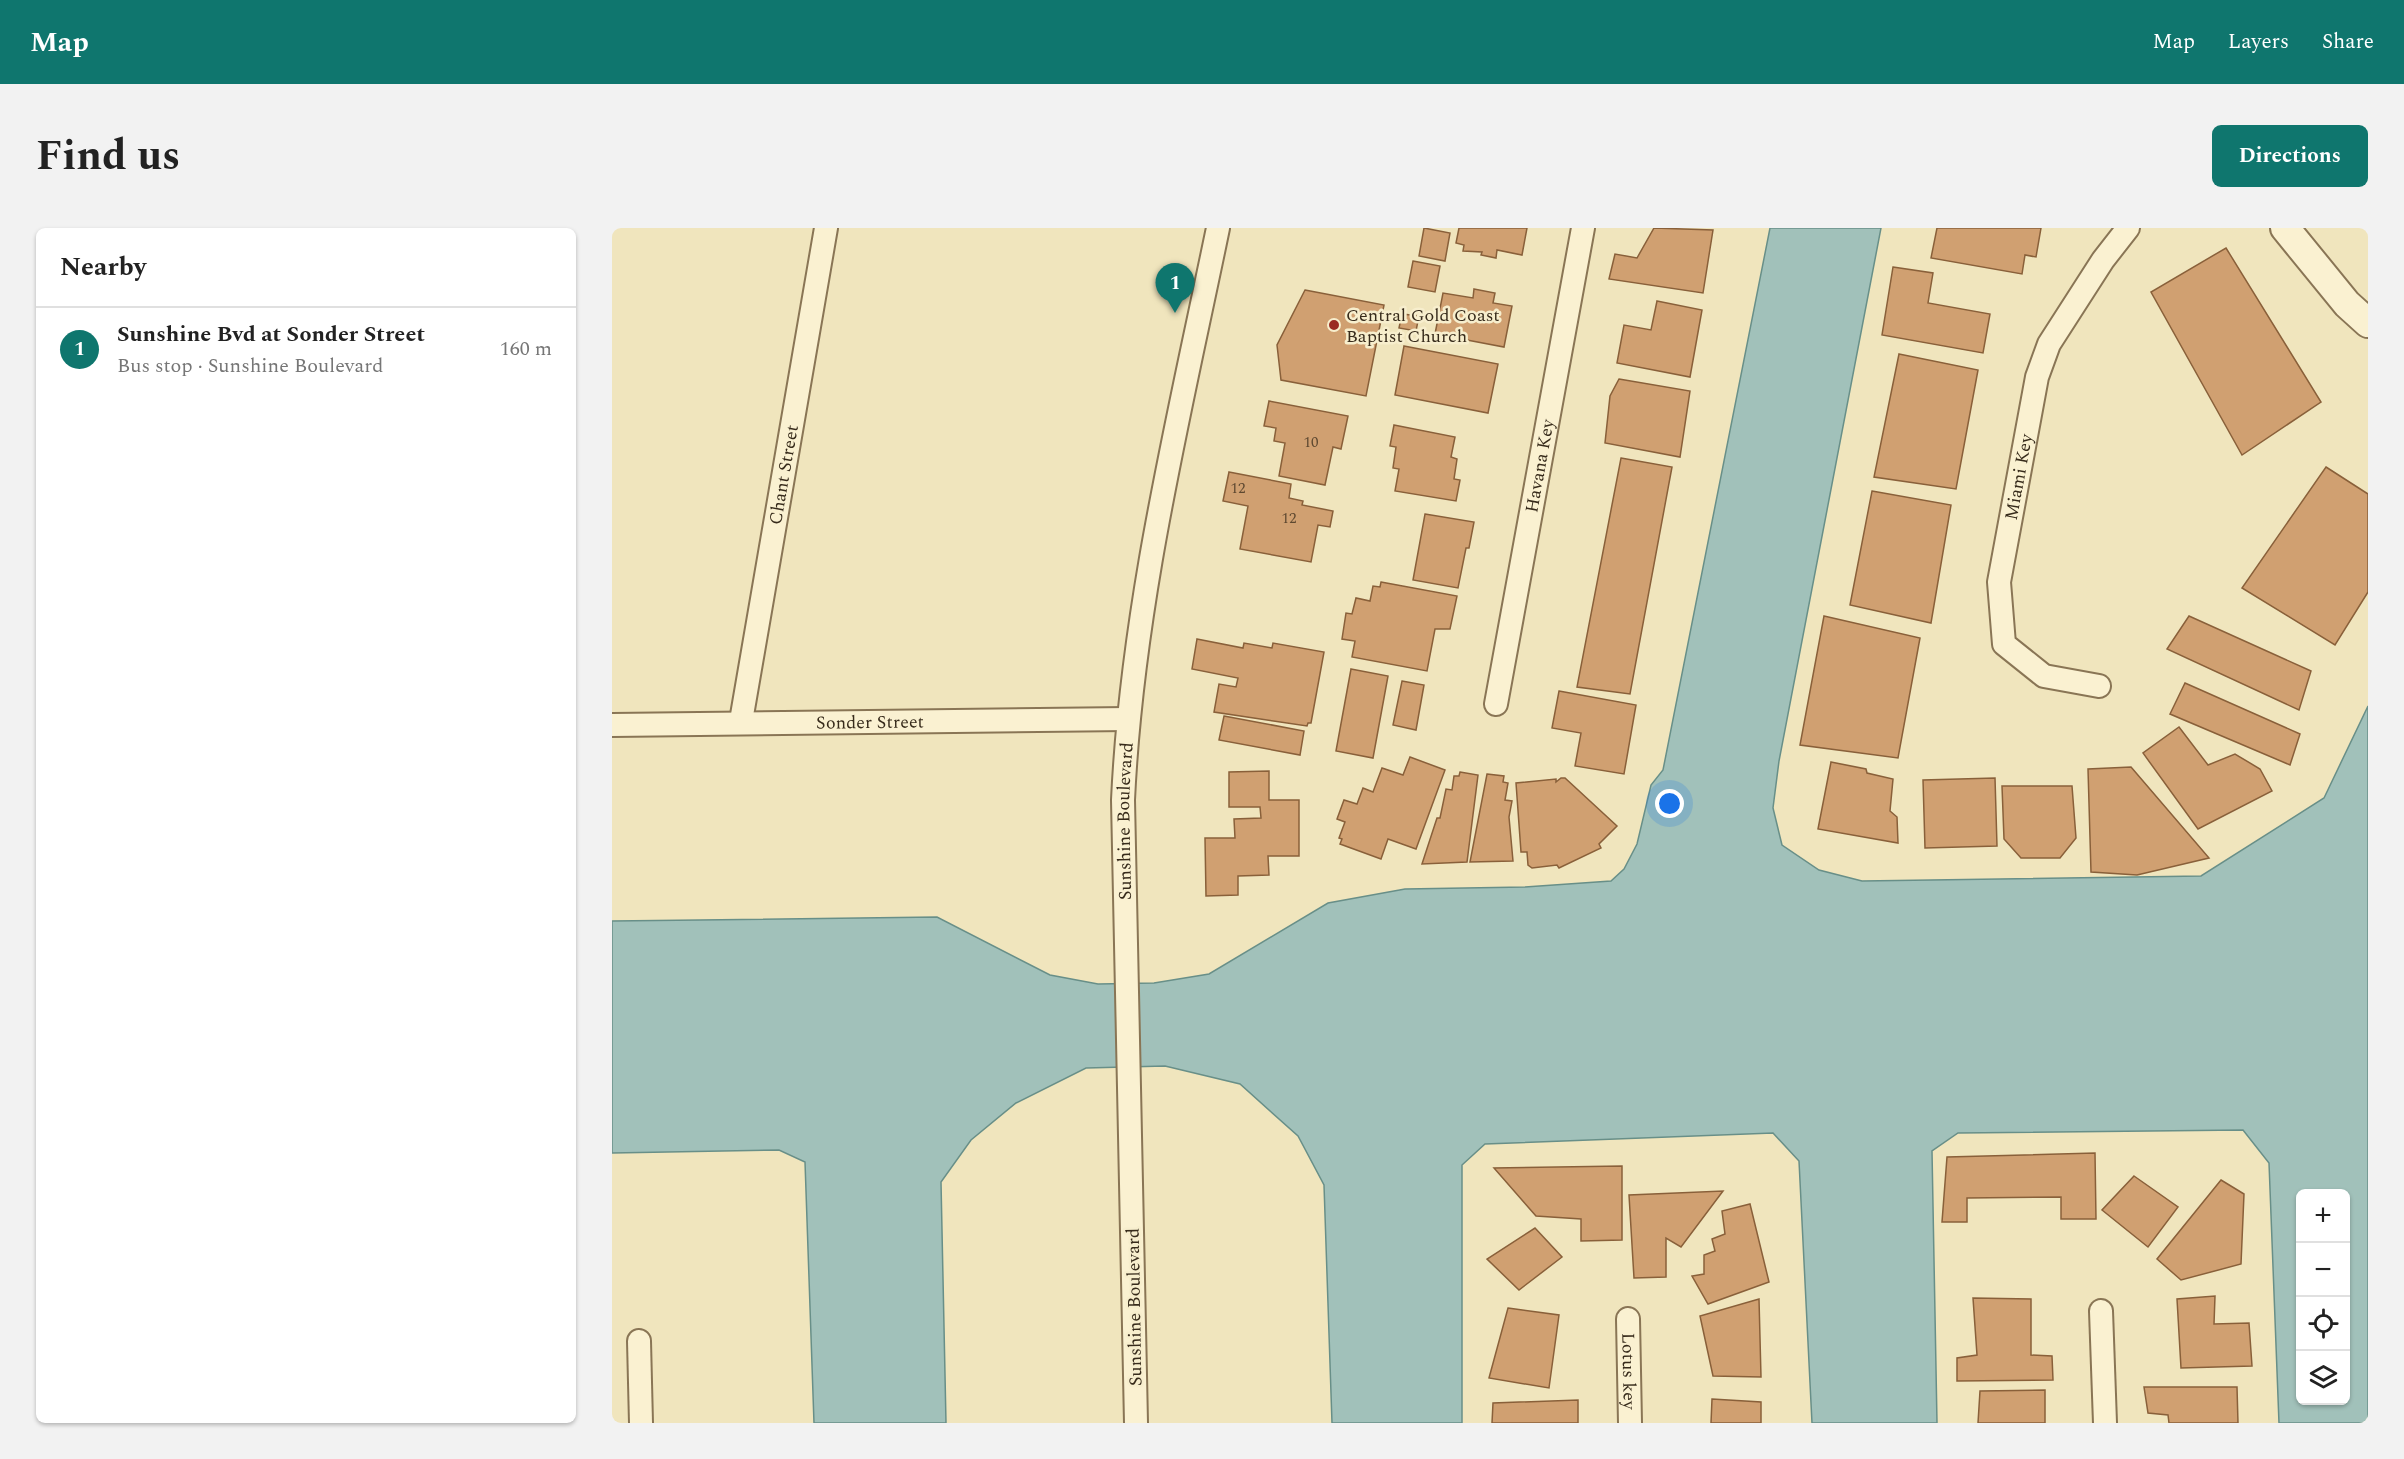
<!DOCTYPE html>
<html lang="en">
<head>
<meta charset="utf-8">
<style>
  :root { --surface:#fff; --page:#f2f2f2; --text:#222; --muted:#767676; --line:#e0e0e0; --accent:#0f766e }
  body { margin:0; font-family:Spectral,serif; background:var(--page); color:var(--text) }
  .controls { position:absolute; right:18px; bottom:18px; display:grid; overflow:hidden; border-radius:9px; box-shadow:0 2px 4px #0004 }
  .controls button { width:54px; height:54px; display:grid; place-items:center; padding:0; border:0; border-bottom:2px solid var(--line); background:var(--surface); color:var(--text); font:30px sans-serif }
  .you { position:absolute; left:1058px; top:576px; width:21px; height:21px; margin:-15px; border:4px solid #fff; border-radius:50%; background:#1a73e8; box-shadow:0 0 0 9px #1a73e833 }
  .badge { display:grid; place-items:center; width:39px; height:39px; border-radius:50%; background:var(--accent); color:#fff; font-size:20px; font-weight:700 }
  .pin { position:absolute; translate:-50% -50px; filter:drop-shadow(0 2px 3px #0008) }
  .pin::after { content:''; position:absolute; top:32px; width:21px; height:18px; background:inherit; clip-path:polygon(0 0,100% 0,50% 100%) }
  .list { margin:0; padding:0; list-style:none }
  h2 { display:flex; justify-content:space-between; align-items:center; height:78px; margin:0; padding:0 24px; font-size:26px }
  h2 small { font-size:20px; font-weight:400; color:var(--muted) }
  .list li { display:grid; grid-template-columns:39px 1fr auto; gap:18px; align-items:center; box-sizing:border-box; height:84px; padding:0 24px; border-top:2px solid var(--line) }
  .list b { display:block; font-size:22px; white-space:nowrap }
  .list p { margin:0; font-size:20px; white-space:nowrap; color:var(--muted) }
  .list em { font-size:20px; font-style:normal; color:var(--muted) }
  .icon { flex:none; width:33px; height:33px; fill:none; stroke:currentColor; stroke-width:2; stroke-linecap:round; stroke-linejoin:round }
  .map { position:relative; flex:none; width:1756px; height:1195px; overflow:hidden; border-radius:9px }
  header { display:flex; align-items:center; gap:36px; box-sizing:border-box; height:84px; padding:0 30px; background:var(--accent); color:#fff }
  header strong { font-size:28px }
  nav { display:flex; gap:33px; margin-inline-start:auto; font-size:21px }
  .intro { display:flex; align-items:center; justify-content:space-between; box-sizing:border-box; height:144px; padding:0 36px }
  h1 { margin:0; font-size:42px }
  .button { padding:15px 27px; border-radius:9px; background:var(--accent); color:#fff; font-size:21px; font-weight:700 }
  main { display:flex; gap:36px; padding:0 36px }
  aside { flex:1; background:var(--surface); border-radius:9px; box-shadow:0 2px 4px #0004 }
  .map>svg:first-child { display:block }
  .water { fill:#a1c1ba; stroke:#688f88; stroke-width:1.5; fill-rule:evenodd }
  .building { fill:#d0a071; stroke:#89603a; stroke-width:1.5 }
  .lines { fill:none; stroke-linecap:round; stroke-linejoin:round }
  .minor-casing { stroke:#897555; stroke-width:26 }
  .tertiary-casing { stroke:#897555; stroke-width:32 }
  .minor { stroke:#faf1d1; stroke-width:22 }
  .tertiary { stroke:#faf1d1; stroke-width:28 }
  .poi-dot { fill:#9b2b22; stroke:#f7eecd; stroke-width:2 }
  .labels { text-anchor:middle; stroke-width:5; stroke-linejoin:round; paint-order:stroke }
  .number-label { font-size:15px; fill:#5d4830 }
  .poi-label { font-size:18px; fill:#372b1b; stroke:#f7eecd; text-anchor:start }
  .street-label { font-size:18px; fill:#372b1b; stroke:#f7eecd }
</style>
</head>
<body>
<header>
<strong>Map</strong>
<nav><a>Map</a><a>Layers</a><a>Share</a></nav>
</header>
<div class="intro"><h1>Find us</h1><a class="button">Directions</a></div>
<main>
<aside>
<h2>Nearby<small></small></h2>
<ul class="list">
<li><span class="badge">1</span><div><b>Sunshine Bvd at Sonder Street</b><p>Bus stop · Sunshine Boulevard</p></div><em>160 m</em></li>
</ul>
</aside>
<div class="map">
<svg width="1756" height="1195" viewBox="0 0 1756 1195">
  <rect width="100%" height="100%" fill="#f0e5bd"/>
  <path class="water" d="M 1158,0 L 1269,0 L 1167,533 L 1161,580 L 1170,617 L 1207,642 L 1250,653 L 1589,648 L 1712,570 L 1756,478 L 1756,1195 L 1667,1195 L 1657,935 L 1631,902 L 1346,905 L 1320,923 L 1325,1195 L 1200,1195 L 1187,933 L 1161,905 L 873,916 L 850,937 L 850,1195 L 720,1195 L 712,957 L 686,908 L 628,856 L 553,838 L 474,840 L 404,875 L 359,912 L 329,954 L 334,1195 L 202,1195 L 193,934 L 167,922 L 0,925 L 0,693 L 325,689 L 438,747 L 486,756 L 542,755 L 597,746 L 716,675 L 793,661 L 913,659 L 999,653 L 1012,641 L 1025,616 L 1039,557 L 1051,542 ZM 1688,966 L 1734,966 L 1734,1172 L 1688,1172 Z"/>
  <g class="building">
    <path d="M 812,0 L 838,5 L 833,33 L 807,28 Z"/>
    <path d="M 847,0 L 915,0 L 910,27 L 885,22 L 884,30 L 869,27 L 870,24 L 851,23 L 852,17 L 844,15 Z"/>
    <path d="M 1042,0 L 1101,2 L 1091,65 L 997,51 L 1003,26 L 1025,30 Z"/>
    <path d="M 1325,0 L 1429,0 L 1424,29 L 1413,27 L 1410,46 L 1319,30 Z"/>
    <path d="M 1614,20 L 1709,174 L 1630,227 L 1539,64 Z"/>
    <path d="M 801,33 L 828,38 L 823,64 L 796,59 Z"/>
    <path d="M 1281,39 L 1321,45 L 1316,75 L 1378,86 L 1371,125 L 1270,107 Z"/>
    <path d="M 862,61 L 883,65 L 881,75 L 900,78 L 892,119 L 823,106 L 831,65 L 861,70 Z"/>
    <path d="M 693,62 L 772,77 L 754,168 L 669,152 L 665,117 Z"/>
    <path d="M 1045,73 L 1090,82 L 1078,149 L 1005,135 L 1012,97 L 1039,102 Z"/>
    <path d="M 790,86 L 807,88 L 804,103 L 787,100 Z"/>
    <path d="M 792,118 L 886,136 L 876,185 L 783,167 Z"/>
    <path d="M 1287,126 L 1366,142 L 1344,261 L 1262,249 Z"/>
    <path d="M 1007,151 L 1078,163 L 1068,229 L 993,215 L 998,168 Z"/>
    <path d="M 657,173 L 736,188 L 729,221 L 721,219 L 713,257 L 667,248 L 673,215 L 662,213 L 664,200 L 652,198 Z"/>
    <path d="M 782,197 L 843,209 L 839,229 L 845,231 L 842,251 L 848,252 L 844,273 L 783,263 L 787,241 L 781,240 L 784,219 L 778,218 Z"/>
    <path d="M 1009,230 L 1060,239 L 1018,466 L 965,459 Z"/>
    <path d="M 1714,239 L 1756,266 L 1756,364 L 1723,417 L 1630,360 Z"/>
    <path d="M 617,244 L 679,256 L 677,270 L 691,273 L 690,277 L 721,283 L 718,299 L 706,297 L 699,334 L 628,321 L 636,278 L 611,273 Z"/>
    <path d="M 1260,263 L 1339,277 L 1319,395 L 1238,377 Z"/>
    <path d="M 813,286 L 862,294 L 857,320 L 854,320 L 846,360 L 801,352 Z"/>
    <path d="M 769,354 L 845,368 L 838,401 L 823,401 L 815,443 L 740,429 L 743,413 L 730,411 L 734,385 L 740,386 L 744,370 L 758,373 L 761,358 L 768,359 Z"/>
    <path d="M 1212,388 L 1308,410 L 1286,530 L 1188,517 Z"/>
    <path d="M 1577,388 L 1699,443 L 1687,482 L 1555,421 Z"/>
    <path d="M 585,411 L 631,420 L 632,415 L 660,420 L 661,415 L 712,424 L 699,495 L 696,495 L 695,498 L 602,484 L 607,456 L 624,459 L 626,450 L 580,441 Z"/>
    <path d="M 739,441 L 776,448 L 761,530 L 724,523 Z"/>
    <path d="M 790,453 L 812,457 L 804,502 L 781,497 Z"/>
    <path d="M 1573,455 L 1688,506 L 1678,537 L 1558,486 Z"/>
    <path d="M 947,463 L 1024,477 L 1012,546 L 963,538 L 969,505 L 940,500 Z"/>
    <path d="M 612,488 L 692,503 L 688,527 L 607,512 Z"/>
    <path d="M 1567,499 L 1596,537 L 1623,526 L 1648,541 L 1660,563 L 1586,601 L 1531,525 Z"/>
    <path d="M 798,529 L 833,542 L 804,621 L 776,611 L 769,631 L 728,616 L 730,611 L 727,610 L 733,594 L 725,591 L 732,572 L 745,576 L 751,560 L 761,564 L 770,540 L 791,547 Z"/>
    <path d="M 1219,534 L 1254,541 L 1255,545 L 1281,551 L 1278,583 L 1285,589 L 1286,615 L 1206,601 Z"/>
    <path d="M 1519,539 L 1597,630 L 1525,647 L 1479,644 L 1476,541 Z"/>
    <path d="M 657,543 L 657,572 L 687,572 L 687,628 L 656,628 L 657,647 L 626,648 L 626,667 L 594,668 L 593,610 L 623,610 L 622,591 L 649,590 L 648,579 L 617,579 L 617,544 Z"/>
    <path d="M 848,544 L 866,547 L 855,634 L 810,636 L 825,590 L 828,590 L 834,561 L 840,562 L 842,548 L 847,548 Z"/>
    <path d="M 875,546 L 892,548 L 891,554 L 896,555 L 893,572 L 900,573 L 897,589 L 901,633 L 858,634 Z"/>
    <path d="M 949,550 L 953,550 L 1005,598 L 987,616 L 989,620 L 947,640 L 945,637 L 920,640 L 916,637 L 915,624 L 909,624 L 904,555 L 944,551 L 944,554 Z"/>
    <path d="M 1383,550 L 1385,618 L 1313,620 L 1311,552 Z"/>
    <path d="M 1390,558 L 1460,558 L 1464,610 L 1448,630 L 1409,630 L 1392,611 Z"/>
    <path d="M 1483,925 L 1484,991 L 1449,991 L 1449,969 L 1355,970 L 1355,994 L 1330,994 L 1335,929 Z"/>
    <path d="M 1010,938 L 1010,1012 L 969,1013 L 969,991 L 924,988 L 882,940 Z"/>
    <path d="M 1522,948 L 1566,979 L 1536,1019 L 1490,982 Z"/>
    <path d="M 1609,952 L 1632,966 L 1629,1036 L 1569,1052 L 1545,1031 Z"/>
    <path d="M 1111,963 L 1069,1019 L 1054,1010 L 1054,1049 L 1022,1050 L 1017,967 Z"/>
    <path d="M 1138,976 L 1157,1054 L 1096,1076 L 1080,1048 L 1092,1046 L 1092,1027 L 1103,1023 L 1100,1011 L 1113,1006 L 1110,983 Z"/>
    <path d="M 923,1000 L 950,1029 L 907,1062 L 875,1031 Z"/>
    <path d="M 1603,1068 L 1602,1096 L 1637,1095 L 1640,1138 L 1569,1140 L 1565,1071 Z"/>
    <path d="M 1361,1070 L 1419,1071 L 1419,1127 L 1440,1128 L 1441,1152 L 1345,1153 L 1345,1130 L 1365,1127 Z"/>
    <path d="M 1147,1071 L 1149,1149 L 1101,1148 L 1088,1088 Z"/>
    <path d="M 896,1080 L 947,1087 L 937,1160 L 877,1150 Z"/>
    <path d="M 1532,1159 L 1625,1159 L 1626,1195 L 1557,1195 L 1556,1187 L 1536,1185 Z"/>
    <path d="M 1433,1162 L 1433,1195 L 1366,1195 L 1368,1163 Z"/>
    <path d="M 1100,1171 L 1149,1174 L 1149,1195 L 1099,1195 Z"/>
    <path d="M 966,1172 L 966,1195 L 880,1195 L 881,1175 Z"/>
  </g>
  <g class="lines">
    <g class="minor-casing">
      <g id="minor">
        <path id="s1" d="M 1487,458 L 1432,448 L 1392,416 L 1387,354 L 1425,149 L 1437,116 L 1491,32 L 1516,0"/>
        <path id="s2" d="M 884,476 L 971,0"/>
        <path id="s3" d="M 129,493 L 214,0"/>
        <path id="s4" d="M 0,497 L 516,491"/>
        <path d="M 1489,1083 L 1493,1195"/>
        <path id="s5" d="M 1016,1091 L 1018,1195"/>
        <path d="M 27,1113 L 29,1195"/>
        <path id="s6" d="M 524,1195 L 511,572 C 520,379 567,189 606,0"/>
      </g>
    </g>
    <g class="tertiary-casing">
      <path id="tertiary" d="M 1673,0 L 1735,76 L 1756,95"/>
    </g>
    <use href="#minor" class="minor"/>
    <use href="#tertiary" class="tertiary"/>
  </g>
  <circle class="poi-dot" cx="722" cy="97" r="6"/>
  <g class="labels">
    <g class="number-label">
      <text x="699" y="219">10</text>
      <text x="626" y="265">12</text>
      <text x="677" y="295">12</text>
    </g>
    <g class="poi-label">
      <text x="734" y="93">Central Gold Coast<tspan x="734" dy="21">Baptist Church</tspan></text>
    </g>
    <g class="street-label">
      <text dy="6" stroke="none"><textPath href="#s2" startOffset="242">Havana Key</textPath></text>
      <text dy="6" stroke="none"><textPath href="#s3" startOffset="250">Chant Street</textPath></text>
      <text dy="6" stroke="none"><textPath href="#s1" startOffset="276">Miami Key</textPath></text>
      <text dy="6" stroke="none"><textPath href="#s4" startOffset="258">Sonder Street</textPath></text>
      <text dy="6" stroke="none"><textPath href="#s6" startOffset="602">Sunshine Boulevard</textPath></text>
      <text transform="translate(522 1079) rotate(-91)" y="6">Sunshine Boulevard</text>
      <text dy="6" stroke="none"><textPath href="#s5" startOffset="52">Lotus key</textPath></text>
    </g>
  </g>
</svg>
<div class="controls">
<button>+</button>
<button>−</button>
<button><svg class="icon" aria-label="locate" viewBox="0 0 24 24"><circle cx="12" cy="12" r="6"/><path d="M12 2v4M12 18v4M2 12h4M18 12h4"/></svg></button>
<button><svg class="icon" aria-label="layers" viewBox="0 0 24 24"><path d="M12 4l9 5-9 5-9-5zM3 14l9 5 9-5"/></svg></button>
</div>
<div class="you"></div>
<div class="pin badge" style="left:563px;top:85px">1</div>
</div>
</main>
</body>
</html>
